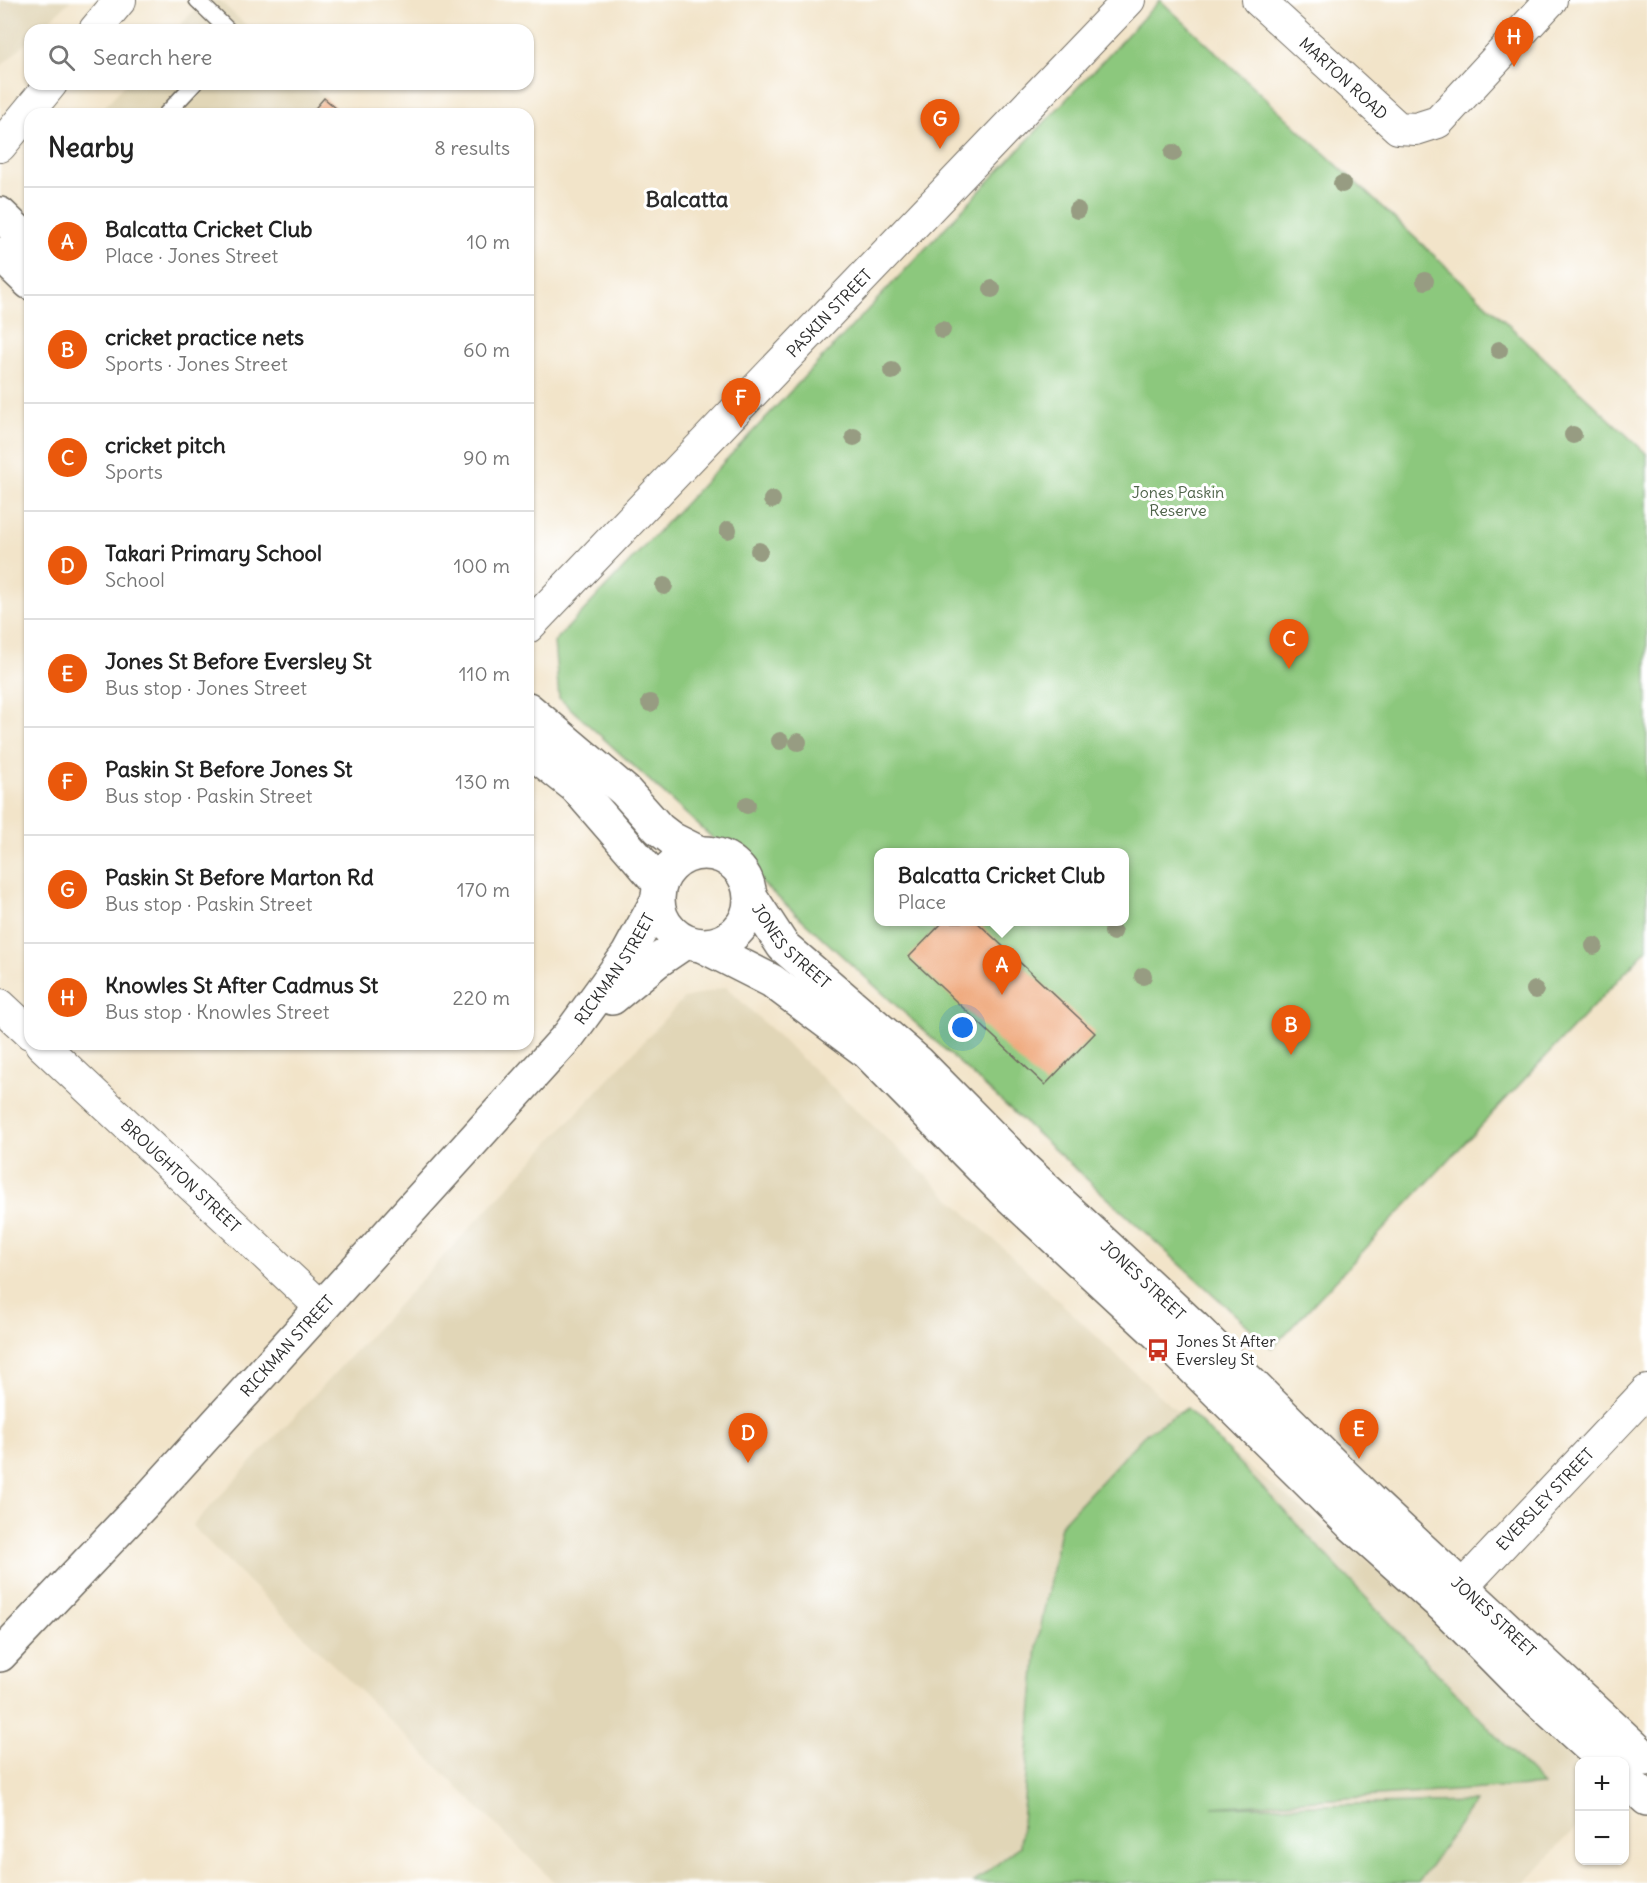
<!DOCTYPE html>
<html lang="en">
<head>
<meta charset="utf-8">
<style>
  :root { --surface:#fff; --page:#f2f2f2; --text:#222; --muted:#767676; --line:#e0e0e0; --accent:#ea580c }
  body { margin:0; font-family:Delius,sans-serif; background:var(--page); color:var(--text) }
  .controls { position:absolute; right:18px; bottom:18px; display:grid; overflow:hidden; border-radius:12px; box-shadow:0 2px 4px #0004 }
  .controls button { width:54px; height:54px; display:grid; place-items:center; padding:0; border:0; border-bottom:2px solid var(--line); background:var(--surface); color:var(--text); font:30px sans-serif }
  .you { position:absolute; left:963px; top:1028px; width:21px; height:21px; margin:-15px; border:4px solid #fff; border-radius:50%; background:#1a73e8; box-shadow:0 0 0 9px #1a73e833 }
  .badge { display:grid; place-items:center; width:39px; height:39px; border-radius:50%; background:var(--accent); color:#fff; font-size:20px; font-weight:700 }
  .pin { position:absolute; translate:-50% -50px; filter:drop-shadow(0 2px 3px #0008) }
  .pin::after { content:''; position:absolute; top:32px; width:21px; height:18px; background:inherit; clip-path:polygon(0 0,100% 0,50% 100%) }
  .popup { position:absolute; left:874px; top:848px; width:255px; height:78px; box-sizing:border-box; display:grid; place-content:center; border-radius:12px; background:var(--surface); filter:drop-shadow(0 2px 4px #0005); font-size:20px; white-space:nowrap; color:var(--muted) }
  .popup b { font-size:22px; color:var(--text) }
  .popup::after { content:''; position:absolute; left:50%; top:100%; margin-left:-12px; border:12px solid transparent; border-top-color:var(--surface) }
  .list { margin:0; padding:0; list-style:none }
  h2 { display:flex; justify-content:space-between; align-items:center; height:78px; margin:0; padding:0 24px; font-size:26px }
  h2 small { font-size:20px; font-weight:400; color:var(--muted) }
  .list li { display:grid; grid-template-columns:39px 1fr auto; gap:18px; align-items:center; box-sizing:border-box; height:108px; padding:0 24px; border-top:2px solid var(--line) }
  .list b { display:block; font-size:22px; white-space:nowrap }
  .list p { margin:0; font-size:20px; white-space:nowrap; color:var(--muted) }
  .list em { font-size:20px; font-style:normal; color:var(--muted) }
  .icon { flex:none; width:33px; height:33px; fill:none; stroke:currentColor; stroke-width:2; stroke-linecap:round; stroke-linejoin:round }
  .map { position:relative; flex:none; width:1647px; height:1883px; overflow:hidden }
  .search { position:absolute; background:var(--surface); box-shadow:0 2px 4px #0004; left:24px; top:24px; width:510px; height:66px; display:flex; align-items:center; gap:15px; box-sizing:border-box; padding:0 21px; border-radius:18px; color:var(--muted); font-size:22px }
  .panel { position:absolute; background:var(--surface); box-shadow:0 2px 4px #0004; left:24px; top:108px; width:510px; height:942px; border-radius:18px }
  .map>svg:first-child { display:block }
  .built { fill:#e1d6b7 }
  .green { fill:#8cc87d; stroke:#5c7a54; stroke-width:1.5; fill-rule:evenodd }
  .building { fill:#efa77a }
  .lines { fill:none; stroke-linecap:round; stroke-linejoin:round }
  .service-casing { stroke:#716c62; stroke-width:18 }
  .minor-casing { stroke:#716c62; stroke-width:34 }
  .tertiary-casing { stroke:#716c62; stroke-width:36 }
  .service { stroke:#fff; stroke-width:15 }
  .minor { stroke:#fff; stroke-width:32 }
  .tertiary { stroke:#fff; stroke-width:33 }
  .tree { fill:#979c82 }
  .labels { text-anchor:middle; stroke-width:6; stroke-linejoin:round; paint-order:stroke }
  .street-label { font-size:16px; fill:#2b2b2b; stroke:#fff }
  .park-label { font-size:16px; fill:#4d6248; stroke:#fff }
  .poi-label { font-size:16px; fill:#2b2b2b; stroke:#fff; text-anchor:start }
  .district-label { font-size:22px; font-weight:bold; fill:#2b2b2b; stroke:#fff }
</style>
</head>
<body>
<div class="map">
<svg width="1647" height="1883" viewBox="0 0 1647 1883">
  <rect width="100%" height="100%" fill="#fff"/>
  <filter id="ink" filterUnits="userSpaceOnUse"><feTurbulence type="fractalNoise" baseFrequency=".0167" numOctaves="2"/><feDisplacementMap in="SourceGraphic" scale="12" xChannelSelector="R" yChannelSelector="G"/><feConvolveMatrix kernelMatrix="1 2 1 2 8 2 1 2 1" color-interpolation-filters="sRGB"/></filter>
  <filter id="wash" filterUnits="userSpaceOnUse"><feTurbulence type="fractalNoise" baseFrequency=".008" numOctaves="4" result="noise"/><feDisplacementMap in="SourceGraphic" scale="24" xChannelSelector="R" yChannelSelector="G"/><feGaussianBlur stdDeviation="1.35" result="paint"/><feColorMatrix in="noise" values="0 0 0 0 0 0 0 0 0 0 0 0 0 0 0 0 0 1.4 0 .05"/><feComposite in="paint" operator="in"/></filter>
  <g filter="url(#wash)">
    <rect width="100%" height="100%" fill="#f2e4c9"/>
    <g class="built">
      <path d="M 0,0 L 71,0 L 39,30 L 30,30 L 30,39 L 0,67 Z"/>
      <path d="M 203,0 L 219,0 L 251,30 L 176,30 Z"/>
      <path d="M 125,84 L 310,84 L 343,114 L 98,114 Z"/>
      <path d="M 726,987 L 1164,1400 L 1623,1761 L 1580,1762 L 1579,1824 L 1525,1883 L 555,1883 L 192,1526 L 683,999 Z"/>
    </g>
    <g class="green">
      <path d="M 1160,0 L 1647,454 L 1647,949 L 1272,1348 L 559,698 L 554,642 ZM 879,852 L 1125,852 L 1125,922 L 879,922 Z"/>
      <path d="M 1187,1408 L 1543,1785 L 1212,1807 L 1475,1802 L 1418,1883 L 973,1883 L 1020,1846 L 1037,1646 L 1061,1524 L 1146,1433 Z"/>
    </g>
    <g id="blocks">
      <g class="building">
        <path d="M 324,98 L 343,114 L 310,114 Z"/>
        <path d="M 943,922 L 977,922 L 1095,1033 L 1045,1085 L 909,957 Z"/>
      </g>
    </g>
  </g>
  <g filter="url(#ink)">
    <use href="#blocks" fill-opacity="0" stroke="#716c62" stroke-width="1.5"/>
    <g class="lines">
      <g class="service-casing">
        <g id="service">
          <path d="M 197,0 L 228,30"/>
          <path d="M 166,114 L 194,84"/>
        </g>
      </g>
      <g class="minor-casing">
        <g id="minor">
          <path id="s1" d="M 1258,0 L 1398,128 L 1416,129 L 1438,122 L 1551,0"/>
          <path d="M 95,30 L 120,0"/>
          <path d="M 0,146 L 51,84"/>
          <path id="s2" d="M 528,627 L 1129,0"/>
          <path d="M 0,1005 L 30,1033"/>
          <path id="s3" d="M 41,1044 L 321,1307"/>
          <path id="s4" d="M 1444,1606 L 1647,1391"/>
        </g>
      </g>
      <g class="tertiary-casing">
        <g id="tertiary">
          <path d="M 0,214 L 30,243"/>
          <path d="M 0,254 L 30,283"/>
          <path d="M 528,709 L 625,791 L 659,829 L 672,839 L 698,852"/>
          <path d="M 528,749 L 576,787 L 660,884"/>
          <circle cx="704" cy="899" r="46"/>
          <path id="s5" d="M 751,897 L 783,946 L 919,1063 L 1024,1169 L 1195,1328 L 1370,1501 L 1647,1759"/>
          <path d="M 703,946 L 772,981 L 867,1052 L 1003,1190 L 1174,1349 L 1350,1523 L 1444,1607 L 1516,1680 L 1606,1762"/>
          <path d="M 612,998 L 657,961 L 685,942"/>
          <path id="s6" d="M 0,1655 L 148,1499 L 569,1035 L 628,954 L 657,901"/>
          <path d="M 1624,1778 L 1647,1799"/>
        </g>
      </g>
      <use href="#service" class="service"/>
      <use href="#minor" class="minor"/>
      <use href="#tertiary" class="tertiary"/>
    </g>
    <g class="tree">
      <circle cx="1173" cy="153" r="9"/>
      <circle cx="1342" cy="184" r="9"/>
      <circle cx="1077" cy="210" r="9"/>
      <circle cx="1425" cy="281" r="9"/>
      <circle cx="992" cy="289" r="9"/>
      <circle cx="942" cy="330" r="9"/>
      <circle cx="1499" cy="350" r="9"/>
      <circle cx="892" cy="371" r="9"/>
      <circle cx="1573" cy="435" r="9"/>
      <circle cx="854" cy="437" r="9"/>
      <circle cx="772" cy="500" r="9"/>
      <circle cx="728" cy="530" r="9"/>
      <circle cx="759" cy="551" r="9"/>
      <circle cx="664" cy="586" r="9"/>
      <circle cx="650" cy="703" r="9"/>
      <circle cx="780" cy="741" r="9"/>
      <circle cx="798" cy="742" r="9"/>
      <circle cx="747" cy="805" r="9"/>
      <circle cx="1113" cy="932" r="9"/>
      <circle cx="1594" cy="946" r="9"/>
      <circle cx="1143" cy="976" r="9"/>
      <circle cx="1535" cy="990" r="9"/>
    </g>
  </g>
  <defs>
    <g id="bus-bare" transform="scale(1.8)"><path d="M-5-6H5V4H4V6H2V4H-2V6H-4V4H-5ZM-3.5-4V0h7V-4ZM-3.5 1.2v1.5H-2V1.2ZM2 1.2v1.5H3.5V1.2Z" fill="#c8321e" stroke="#fff" stroke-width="2.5" paint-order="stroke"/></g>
  </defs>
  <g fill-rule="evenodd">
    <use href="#bus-bare" x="1158" y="1350"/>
  </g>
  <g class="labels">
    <g class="street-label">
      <text dy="6" stroke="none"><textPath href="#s1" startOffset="116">MARTON ROAD</textPath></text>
      <text dy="6" stroke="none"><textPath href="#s2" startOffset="435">PASKIN STREET</textPath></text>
      <text dy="6" stroke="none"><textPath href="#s5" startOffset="64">JONES STREET</textPath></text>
      <text dy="6" stroke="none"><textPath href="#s6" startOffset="922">RICKMAN STREET</textPath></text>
      <text dy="6" stroke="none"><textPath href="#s3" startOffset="192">BROUGHTON STREET</textPath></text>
      <text dy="6" stroke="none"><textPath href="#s5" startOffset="550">JONES STREET</textPath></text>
      <text dy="6" stroke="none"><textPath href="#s6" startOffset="422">RICKMAN STREET</textPath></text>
      <text dy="6" stroke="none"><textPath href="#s4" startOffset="147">EVERSLEY STREET</textPath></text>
      <text dy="6" stroke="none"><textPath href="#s5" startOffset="1036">JONES STREET</textPath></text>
    </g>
    <g class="park-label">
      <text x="1178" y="498">Jones Paskin<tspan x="1178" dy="18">Reserve</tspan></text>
    </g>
    <g class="poi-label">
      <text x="1176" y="1347">Jones St After<tspan x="1176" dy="18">Eversley St</tspan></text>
    </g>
    <g class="district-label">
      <text x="687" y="207">Balcatta</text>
    </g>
  </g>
</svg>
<div class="controls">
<button>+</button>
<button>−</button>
</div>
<div class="you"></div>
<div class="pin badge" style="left:1002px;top:995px">A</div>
<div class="popup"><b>Balcatta Cricket Club</b>Place</div>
<div class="pin badge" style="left:1291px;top:1055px">B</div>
<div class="pin badge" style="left:1289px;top:669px">C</div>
<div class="pin badge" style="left:748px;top:1463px">D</div>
<div class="pin badge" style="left:1359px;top:1459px">E</div>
<div class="pin badge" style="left:741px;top:428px">F</div>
<div class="pin badge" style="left:940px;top:149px">G</div>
<div class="pin badge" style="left:1514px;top:67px">H</div>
<div class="search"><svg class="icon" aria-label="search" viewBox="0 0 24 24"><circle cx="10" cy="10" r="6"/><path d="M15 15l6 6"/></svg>Search here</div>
<section class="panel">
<h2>Nearby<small>8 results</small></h2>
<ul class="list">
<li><span class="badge">A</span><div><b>Balcatta Cricket Club</b><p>Place · Jones Street</p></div><em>10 m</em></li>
<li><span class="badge">B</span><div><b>cricket practice nets</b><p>Sports · Jones Street</p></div><em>60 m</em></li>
<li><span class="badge">C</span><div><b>cricket pitch</b><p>Sports</p></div><em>90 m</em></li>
<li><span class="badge">D</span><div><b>Takari Primary School</b><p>School</p></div><em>100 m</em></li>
<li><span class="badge">E</span><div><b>Jones St Before Eversley St</b><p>Bus stop · Jones Street</p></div><em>110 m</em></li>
<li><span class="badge">F</span><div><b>Paskin St Before Jones St</b><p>Bus stop · Paskin Street</p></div><em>130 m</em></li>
<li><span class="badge">G</span><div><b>Paskin St Before Marton Rd</b><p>Bus stop · Paskin Street</p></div><em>170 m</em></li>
<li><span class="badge">H</span><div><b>Knowles St After Cadmus St</b><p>Bus stop · Knowles Street</p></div><em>220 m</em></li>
</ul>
</section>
</div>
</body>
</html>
